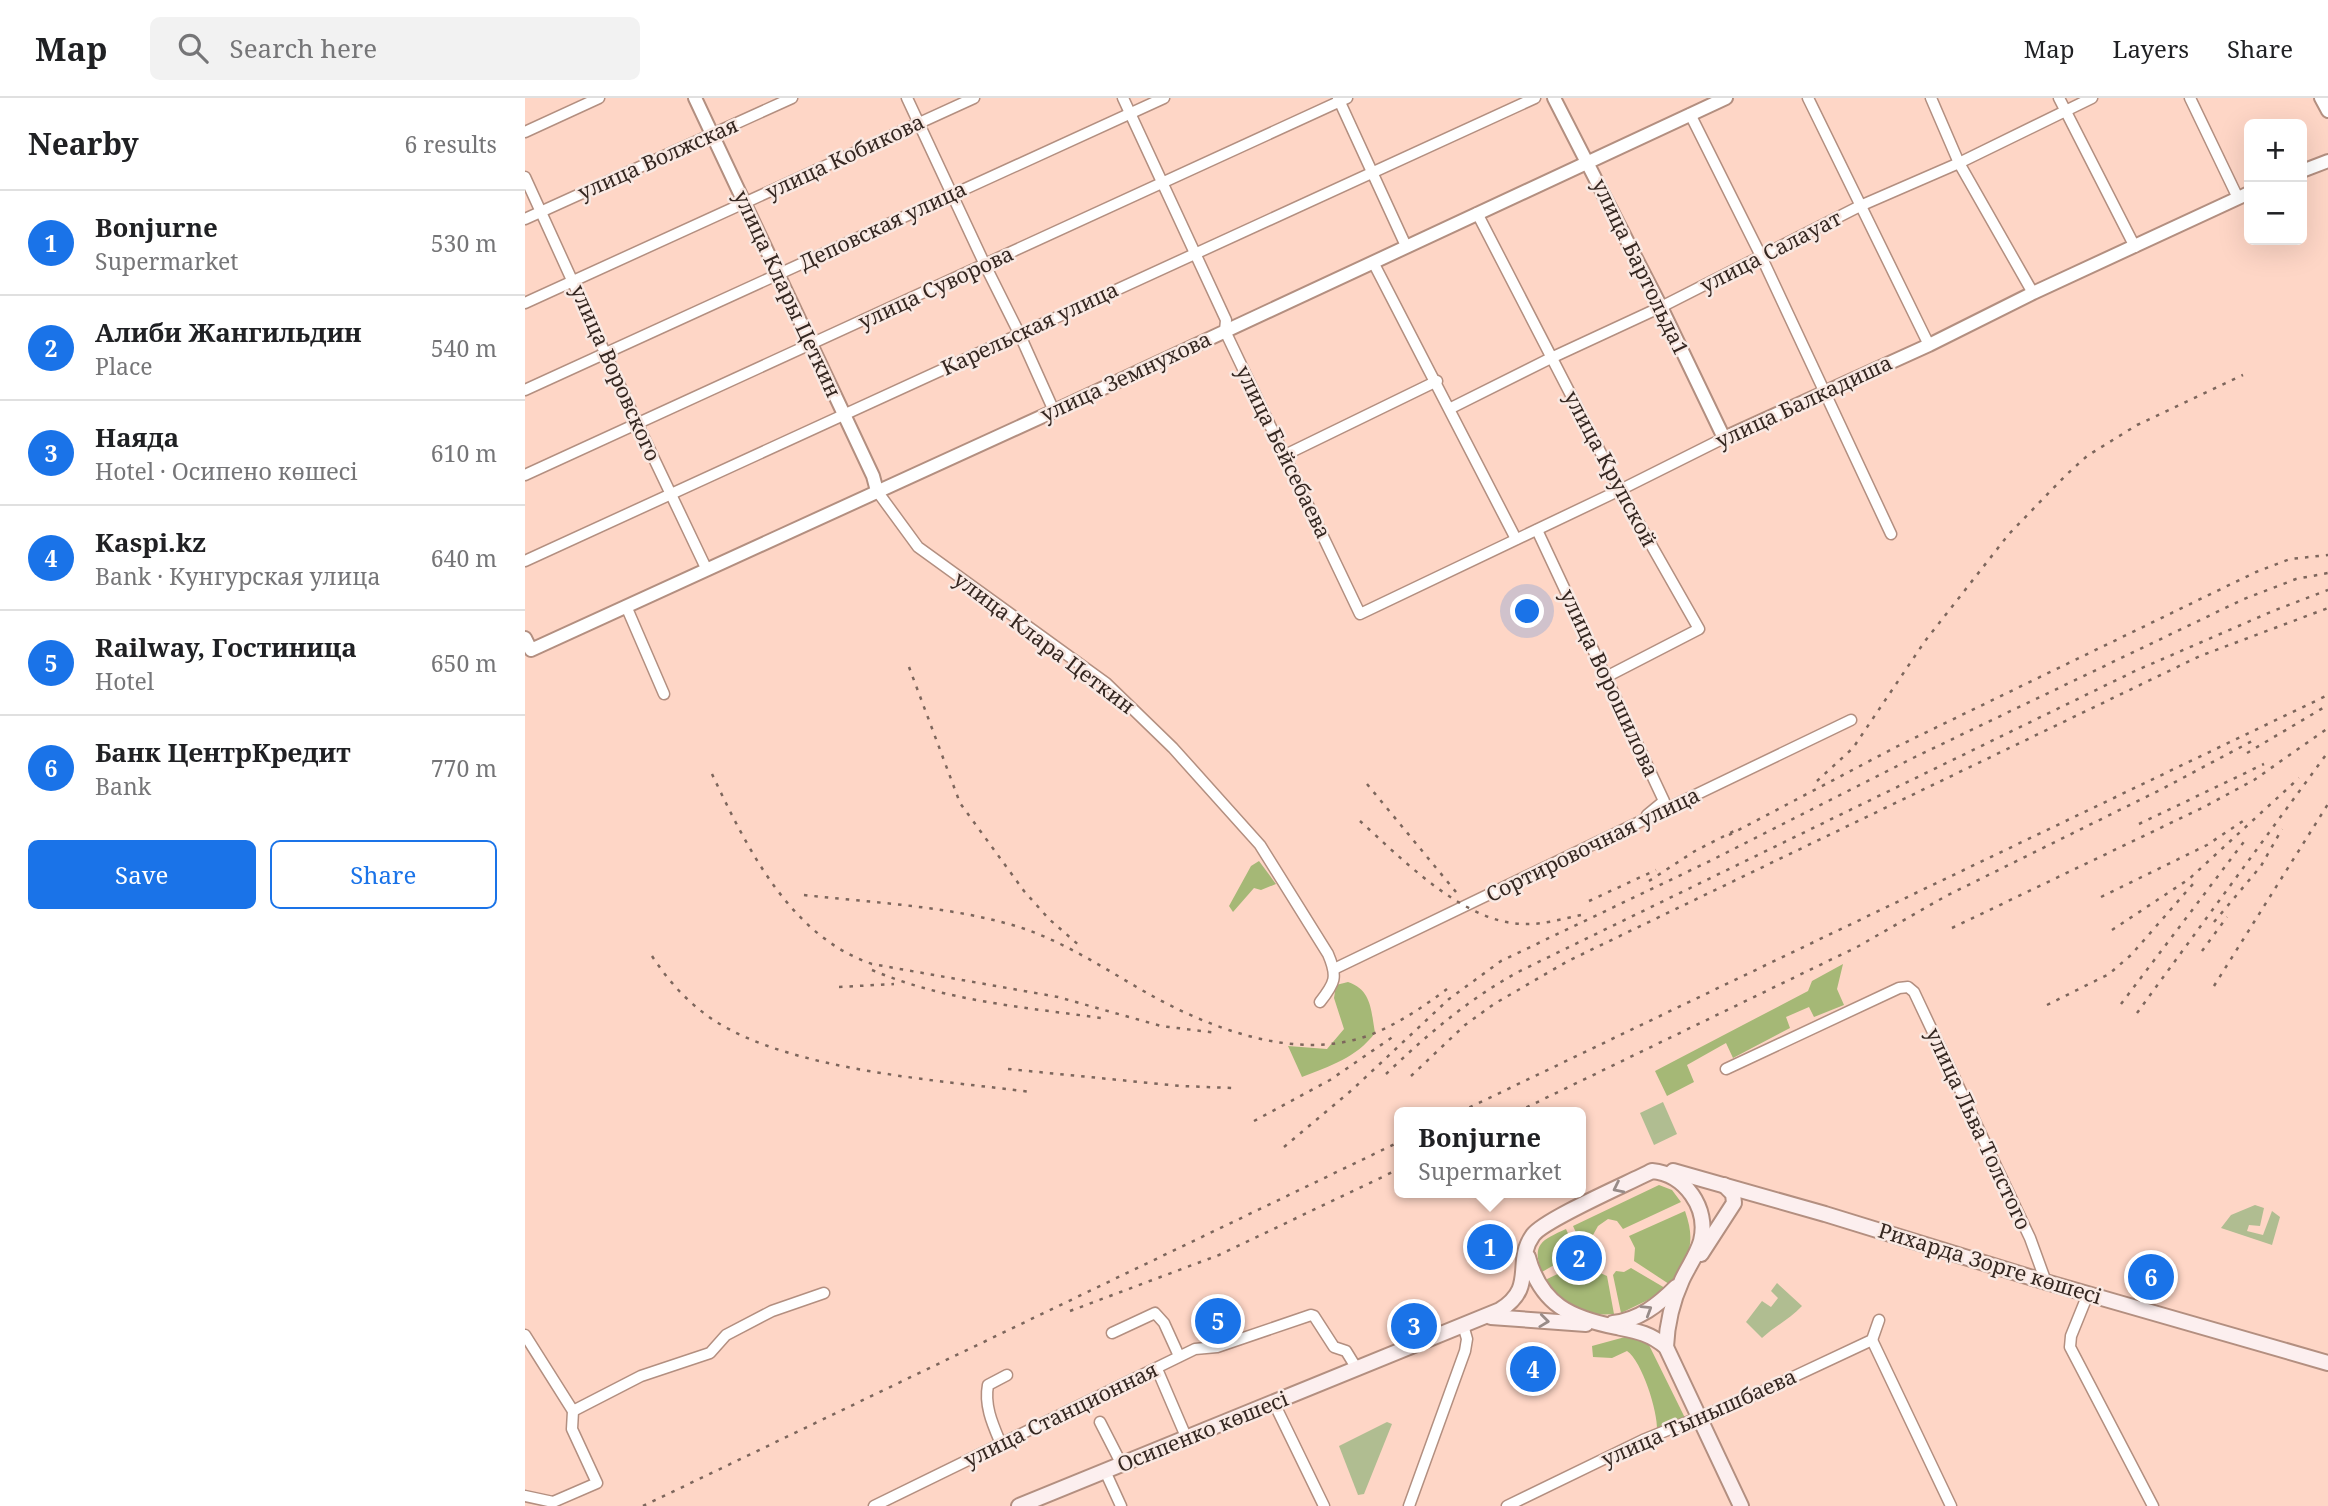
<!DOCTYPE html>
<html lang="en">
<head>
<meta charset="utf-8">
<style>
  :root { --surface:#fff; --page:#f2f2f2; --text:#202124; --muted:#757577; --line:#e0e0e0; --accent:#1a73e8 }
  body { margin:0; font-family:"Noto Serif",serif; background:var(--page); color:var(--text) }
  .controls { position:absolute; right:21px; top:21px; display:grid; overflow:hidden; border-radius:10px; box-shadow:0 7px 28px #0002 }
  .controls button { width:63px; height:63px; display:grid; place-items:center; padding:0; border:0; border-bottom:2px solid var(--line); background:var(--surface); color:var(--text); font:35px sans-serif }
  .you { position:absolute; left:1003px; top:514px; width:24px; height:24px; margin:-18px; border:5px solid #fff; border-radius:50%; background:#1a73e8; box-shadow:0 0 0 10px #1a73e833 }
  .badge { display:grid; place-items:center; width:46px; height:46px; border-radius:50%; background:var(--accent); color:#fff; font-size:23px; font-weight:700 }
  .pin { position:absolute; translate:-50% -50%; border:4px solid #fff; box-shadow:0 2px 7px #0006 }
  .popup { position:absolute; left:869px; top:1009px; width:192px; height:91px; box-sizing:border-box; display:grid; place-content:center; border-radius:10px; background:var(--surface); filter:drop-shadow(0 2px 5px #0005); font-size:23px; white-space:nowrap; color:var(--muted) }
  .popup b { font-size:26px; color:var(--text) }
  .popup::after { content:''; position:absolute; left:50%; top:100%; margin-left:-14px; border:14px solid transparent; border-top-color:var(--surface) }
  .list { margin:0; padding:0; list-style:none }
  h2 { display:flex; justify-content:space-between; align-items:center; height:91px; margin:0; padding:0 28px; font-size:30px }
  h2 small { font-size:23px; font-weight:400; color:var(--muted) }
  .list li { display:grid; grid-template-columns:46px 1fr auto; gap:21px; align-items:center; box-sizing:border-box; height:105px; padding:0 28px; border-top:2px solid var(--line) }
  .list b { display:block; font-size:26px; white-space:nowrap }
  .list p { margin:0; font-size:23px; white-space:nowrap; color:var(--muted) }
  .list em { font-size:23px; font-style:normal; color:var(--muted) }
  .actions { display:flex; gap:14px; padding:21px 28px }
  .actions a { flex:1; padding:16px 0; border:2px solid var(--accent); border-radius:10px; text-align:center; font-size:24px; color:var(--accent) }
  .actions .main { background:var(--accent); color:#fff }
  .icon { flex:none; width:38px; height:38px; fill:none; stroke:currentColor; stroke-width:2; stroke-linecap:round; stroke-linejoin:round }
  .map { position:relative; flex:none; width:1803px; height:1408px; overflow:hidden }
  header { display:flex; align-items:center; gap:42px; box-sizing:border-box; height:98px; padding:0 35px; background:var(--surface); border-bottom:2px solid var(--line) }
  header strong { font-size:33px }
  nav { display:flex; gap:38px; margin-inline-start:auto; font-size:24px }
  .search { width:490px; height:63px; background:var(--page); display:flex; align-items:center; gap:18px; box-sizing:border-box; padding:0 24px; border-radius:10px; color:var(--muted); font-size:26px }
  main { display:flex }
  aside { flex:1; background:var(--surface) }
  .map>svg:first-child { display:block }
  .green { fill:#b0bd91 }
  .forest { fill:#a5b876 }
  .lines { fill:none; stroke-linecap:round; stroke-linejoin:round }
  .minor-casing { stroke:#b38f80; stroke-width:13 }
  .tertiary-casing { stroke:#b38f80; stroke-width:16 }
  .secondary-casing { stroke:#b38f80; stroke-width:18 }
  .minor { stroke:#fff; stroke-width:10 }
  .tertiary { stroke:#fff; stroke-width:12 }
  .secondary { stroke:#fcefef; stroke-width:14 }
  .rail { stroke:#7d665c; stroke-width:2.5; stroke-dasharray:3.5 7; stroke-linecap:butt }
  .oneway { stroke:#988b88 }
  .labels { text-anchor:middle; stroke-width:5; stroke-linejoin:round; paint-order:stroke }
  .street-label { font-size:21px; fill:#352721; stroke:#f9e9e3 }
</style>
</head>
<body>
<header>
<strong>Map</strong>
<div class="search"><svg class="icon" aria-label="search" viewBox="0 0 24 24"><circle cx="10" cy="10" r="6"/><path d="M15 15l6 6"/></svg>Search here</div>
<nav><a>Map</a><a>Layers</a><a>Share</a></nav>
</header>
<main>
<aside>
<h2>Nearby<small>6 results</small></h2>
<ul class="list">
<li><span class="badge">1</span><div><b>Bonjurne</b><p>Supermarket</p></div><em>530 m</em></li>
<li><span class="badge">2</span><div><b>Алиби Жангильдин</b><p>Place</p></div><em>540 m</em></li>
<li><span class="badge">3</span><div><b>Наяда</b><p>Hotel · Осипено көшесі</p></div><em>610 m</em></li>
<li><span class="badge">4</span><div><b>Kaspi.kz</b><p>Bank · Кунгурская улица</p></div><em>640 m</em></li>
<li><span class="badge">5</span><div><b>Railway, Гостиница</b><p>Hotel</p></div><em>650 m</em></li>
<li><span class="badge">6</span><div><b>Банк ЦентрКредит</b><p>Bank</p></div><em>770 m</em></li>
</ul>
<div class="actions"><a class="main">Save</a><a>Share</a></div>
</aside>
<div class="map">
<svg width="1803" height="1408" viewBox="0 0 1803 1408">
  <rect width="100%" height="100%" fill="#fed6c6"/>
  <g class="green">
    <path d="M 1138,1004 L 1152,1036 L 1129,1047 L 1115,1015 Z"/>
    <path d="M 1730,1107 L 1739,1110 L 1735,1128 L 1724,1127 L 1722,1133 L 1738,1137 L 1747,1113 L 1755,1119 L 1747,1147 L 1696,1130 L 1706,1117 Z"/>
    <path d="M 1252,1185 L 1277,1208 C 1265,1221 1250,1228 1237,1240 L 1221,1224 L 1237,1203 L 1246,1209 L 1253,1200 L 1246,1193 Z"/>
    <path d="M 862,1324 L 867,1326 L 839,1396 L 833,1397 L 814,1348 Z"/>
  </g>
  <g class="forest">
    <path d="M 734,763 L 751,786 L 736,792 L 729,790 L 708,814 L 704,808 L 726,768 Z"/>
    <path d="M 1318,866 L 1312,891 L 1319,907 L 1289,919 L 1284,909 L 1261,919 L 1265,930 L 1208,960 L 1201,945 L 1162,967 L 1169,984 L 1142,998 L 1130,973 L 1283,893 L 1287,883 Z"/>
    <path d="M 823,884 C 847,892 846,913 850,935 C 831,960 805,968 777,979 L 763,948 L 802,951 L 819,931 L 809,900 L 811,887 Z"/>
    <path d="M 1134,1087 L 1147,1092 L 1156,1104 L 1098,1131 L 1092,1123 L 1083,1121 L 1073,1128 L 1063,1146 L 1055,1143 L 1048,1128 Z"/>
    <path d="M 1160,1113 C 1171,1144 1165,1160 1144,1186 L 1109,1163 L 1110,1150 L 1104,1138 Z"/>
    <path d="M 1041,1131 L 1049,1149 L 1039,1154 L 1036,1163 L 1017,1174 C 1006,1146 1017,1142 1041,1131 Z"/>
    <path d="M 1106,1170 L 1140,1190 L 1123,1202 L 1096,1215 L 1088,1177 L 1091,1173 L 1099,1174 Z"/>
    <path d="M 1041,1172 L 1051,1178 L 1073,1174 L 1082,1178 L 1089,1216 C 1060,1219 1034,1208 1020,1182 Z"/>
    <path d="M 1100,1239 L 1122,1243 L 1160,1320 L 1132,1332 C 1133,1314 1117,1263 1102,1253 L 1087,1260 L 1068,1259 L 1067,1248 Z"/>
  </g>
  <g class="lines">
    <g class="minor-casing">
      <g id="minor">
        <path d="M 382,0 L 460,167 L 494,235 L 529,313"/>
        <path d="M 598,0 L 701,222 L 700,233 L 835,516 L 1095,392 L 1199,340"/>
        <path d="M 813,0 L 881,148"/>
        <path d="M 1283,0 L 1404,247"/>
        <path d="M 1406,0 L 1434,65 L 1508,195"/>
        <path d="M 1534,0 L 1610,149"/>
        <path d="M 1665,0 L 1713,100"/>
        <path d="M 1165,16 L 1236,158 L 1366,436"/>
        <path d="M 0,34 L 74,0"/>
        <path d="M 0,79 L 112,325 L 181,470"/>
        <path d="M 952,115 L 1095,392 L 1174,531 L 1081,579"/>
        <path d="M 0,121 L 267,0"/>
        <path d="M 848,164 L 991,441"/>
        <path d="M 0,205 L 449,0"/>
        <path d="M 0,292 L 639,0"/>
        <path d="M 926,310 L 1026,260 L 1136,209 L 1335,108 L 1434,65 L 1567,0"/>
        <path d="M 760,357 L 912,283"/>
        <path d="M 0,377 L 822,0"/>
        <path d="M 352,393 L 393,449 L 581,585 L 648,650 L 735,747 L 803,856 C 813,879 810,885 795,904"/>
        <path d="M 1012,432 L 1139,703 L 1122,717"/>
        <path d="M 0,463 L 1010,0"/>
        <path d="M 101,508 L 139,596"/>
        <path d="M 809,871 L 1326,622"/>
        <path d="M 1201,971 L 1374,890 L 1383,889 L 1389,894 L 1505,1140 L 1521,1184"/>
        <path d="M 1563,1196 L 1546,1238 L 1545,1249 L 1628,1408"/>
        <path d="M 587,1235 L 630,1215 L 639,1225 L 654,1258"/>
        <path d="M 0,1237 L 48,1313 L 47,1331 L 72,1385 L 28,1404 L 0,1398"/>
        <path d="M 1347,1242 L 1426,1408"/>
        <path d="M 632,1271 L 662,1341"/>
        <path d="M 749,1305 L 799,1408"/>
        <path d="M 48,1313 L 116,1278 L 185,1255 L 201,1237 L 247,1213 L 299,1195"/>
        <path d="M 575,1324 L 597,1367"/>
        <path d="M 476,1346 C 468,1327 459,1308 463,1287 L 482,1277"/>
        <path d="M 580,1373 L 596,1408"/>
        <path d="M 349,1408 L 670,1251 L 692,1249 L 786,1217 L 789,1218 L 809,1249 L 821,1253 L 832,1271"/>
        <path d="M 884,1408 L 940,1253 L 942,1241 L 938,1227"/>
        <path d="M 982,1408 L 1118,1342 L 1234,1295 L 1347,1242 L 1354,1222"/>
      </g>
    </g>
    <g class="tertiary-casing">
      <g id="tertiary">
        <path d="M 170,0 L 348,378 L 352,393"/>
        <path d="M 1029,0 L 1136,209 L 1199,340 L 1404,247 L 1508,195 L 1724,95"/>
        <path d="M 1796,0 L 1803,13"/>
        <path d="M 1777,73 L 1803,63"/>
        <path d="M 0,540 L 6,552 L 529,313 L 1201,0"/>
      </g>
    </g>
    <g class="secondary-casing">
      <g id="secondary">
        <path d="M 1148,1073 L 1300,1116 L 1521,1184 L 1803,1265"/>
        <path d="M 1176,1156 L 1209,1105 L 1208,1096 L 1199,1087"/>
        <path d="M 1003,1159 C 1016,1207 1046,1220 1091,1229 C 1111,1233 1125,1235 1141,1249 L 1216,1408"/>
        <path d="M 966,1219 L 1061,1226"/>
        <path d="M 1088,1225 C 1114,1222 1133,1207 1151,1189"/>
        <path d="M 494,1408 L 975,1212 C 1012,1189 988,1165 1008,1137 C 1020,1121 1104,1085 1127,1073 C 1160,1076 1184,1110 1176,1143 C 1172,1157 1163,1169 1157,1182 C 1147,1204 1142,1225 1141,1249"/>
      </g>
    </g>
    <use href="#minor" class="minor"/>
    <use href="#tertiary" class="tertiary"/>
    <use href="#secondary" class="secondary"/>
    <g class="rail">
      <path d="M 384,569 L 435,705 L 499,793 L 524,821 L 556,849"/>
      <path d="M 1722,655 L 1803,607"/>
      <path d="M 187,676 C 222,750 265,838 347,866 L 533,899 L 636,928 L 693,935"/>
      <path d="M 1292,683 L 1328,650 L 1400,543 L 1484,436 L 1541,377 L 1562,358 L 1612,327 L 1718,277"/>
      <path d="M 842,686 L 931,794"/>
      <path d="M 835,723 C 877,761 938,824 997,826 C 1017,827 1037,821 1056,817"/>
      <path d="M 1614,726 L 1739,666"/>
      <path d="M 1204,737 L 1373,648 L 1731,474 L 1765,461 L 1803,457"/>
      <path d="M 1124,783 L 1170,753 L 1211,732"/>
      <path d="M 279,797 C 350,805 426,808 494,829 C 540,844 580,871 622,895 C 686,931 772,964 845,937 C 873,926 898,909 922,891"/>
      <path d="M 1576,799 L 1682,747 L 1721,721"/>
      <path d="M 1064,803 L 1131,772"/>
      <path d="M 1689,824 L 1736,768 L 1757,731"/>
      <path d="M 1427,830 L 1679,709 L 1729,682 L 1803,630"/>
      <path d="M 1587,832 L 1664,781 L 1774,680"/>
      <path d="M 1677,853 L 1702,819"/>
      <path d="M 127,858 C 144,884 164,906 190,923 C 268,973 413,982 506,994"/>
      <path d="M 347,872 C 420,903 498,909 576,920"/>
      <path d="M 1689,888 L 1803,706"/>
      <path d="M 314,889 L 369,886"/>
      <path d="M 1596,906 L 1721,741"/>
      <path d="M 1522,907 L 1584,876 L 1606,857 L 1668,786"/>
      <path d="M 1612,915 L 1803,654"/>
      <path d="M 483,971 L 655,988 L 707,990"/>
      <path d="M 861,976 C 903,936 946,899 997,872 L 1610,573 L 1748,513 L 1803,492"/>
      <path d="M 886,978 L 940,927 L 969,906 L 1043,863 L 1675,558 L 1803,510"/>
      <path d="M 935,1014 L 1803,597"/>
      <path d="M 992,1014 L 1332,849 L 1421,798 L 1637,691 L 1729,642"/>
      <path d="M 729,1023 L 805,982 L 869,938"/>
      <path d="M 759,1049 L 828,991 L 924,901 L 976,863 L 1185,763 L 1390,659 L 1719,501 L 1771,481 L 1803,475"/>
      <path d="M 545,1213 L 694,1157 L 874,1071"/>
      <path d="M 118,1408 L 874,1044"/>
    </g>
  </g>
  <defs><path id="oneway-chevron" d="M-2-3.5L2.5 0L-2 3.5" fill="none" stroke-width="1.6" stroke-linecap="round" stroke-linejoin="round" transform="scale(1.75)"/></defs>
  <g class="oneway">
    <use href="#oneway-chevron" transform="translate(1093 1090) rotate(154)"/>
    <use href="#oneway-chevron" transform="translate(1122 1212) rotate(-32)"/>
    <use href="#oneway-chevron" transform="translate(1019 1223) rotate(7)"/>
  </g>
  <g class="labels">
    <g class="street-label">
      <text transform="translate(320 59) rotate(-25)" y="7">улица Кобикова</text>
      <text transform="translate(133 61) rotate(-24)" y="7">улица Волжская</text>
      <text transform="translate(358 128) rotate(-25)" y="7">Деповская улица</text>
      <text transform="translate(1246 154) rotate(-27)" y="7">улица Салауат</text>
      <text transform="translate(1115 169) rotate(64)" y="7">улица Бартольда1</text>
      <text transform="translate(411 190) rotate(-25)" y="7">улица Суворова</text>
      <text transform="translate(262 196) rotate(65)" y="7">улица Клары Цеткин</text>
      <text transform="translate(505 231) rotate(-25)" y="7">Карельская улица</text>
      <text transform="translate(90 275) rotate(66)" y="7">улица Воровского</text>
      <text transform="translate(601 279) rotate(-25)" y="7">улица Земнухова</text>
      <text transform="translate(1279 304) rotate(-25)" y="7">улица Балкадиша</text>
      <text transform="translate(758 354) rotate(64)" y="7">улица Бейсебаева</text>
      <text transform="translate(1085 371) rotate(62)" y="7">улица Крупской</text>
      <text transform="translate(519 545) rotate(37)" y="7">улица Клара Цеткин</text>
      <text transform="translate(1084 585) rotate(65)" y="7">улица Ворошилова</text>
      <text transform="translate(1068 747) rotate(-26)" y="7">Сортировочная улица</text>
      <text transform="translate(1453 1031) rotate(65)" y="7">улица Льва Толстого</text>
      <text transform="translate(1465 1166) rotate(17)" y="7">Рихарда Зорге көшесі</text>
      <text transform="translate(536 1317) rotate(-26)" y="7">улица Станционная</text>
      <text transform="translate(1174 1320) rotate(-24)" y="7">улица Тынышбаева</text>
      <text transform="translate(678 1334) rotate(-22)" y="7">Осипенко көшесі</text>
    </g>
  </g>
</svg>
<div class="controls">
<button>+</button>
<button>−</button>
</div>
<div class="you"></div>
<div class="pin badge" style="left:965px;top:1149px">1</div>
<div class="popup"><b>Bonjurne</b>Supermarket</div>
<div class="pin badge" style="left:1054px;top:1160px">2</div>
<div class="pin badge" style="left:889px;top:1228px">3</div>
<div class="pin badge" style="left:1008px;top:1271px">4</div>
<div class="pin badge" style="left:693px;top:1223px">5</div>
<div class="pin badge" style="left:1626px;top:1179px">6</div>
</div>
</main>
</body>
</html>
